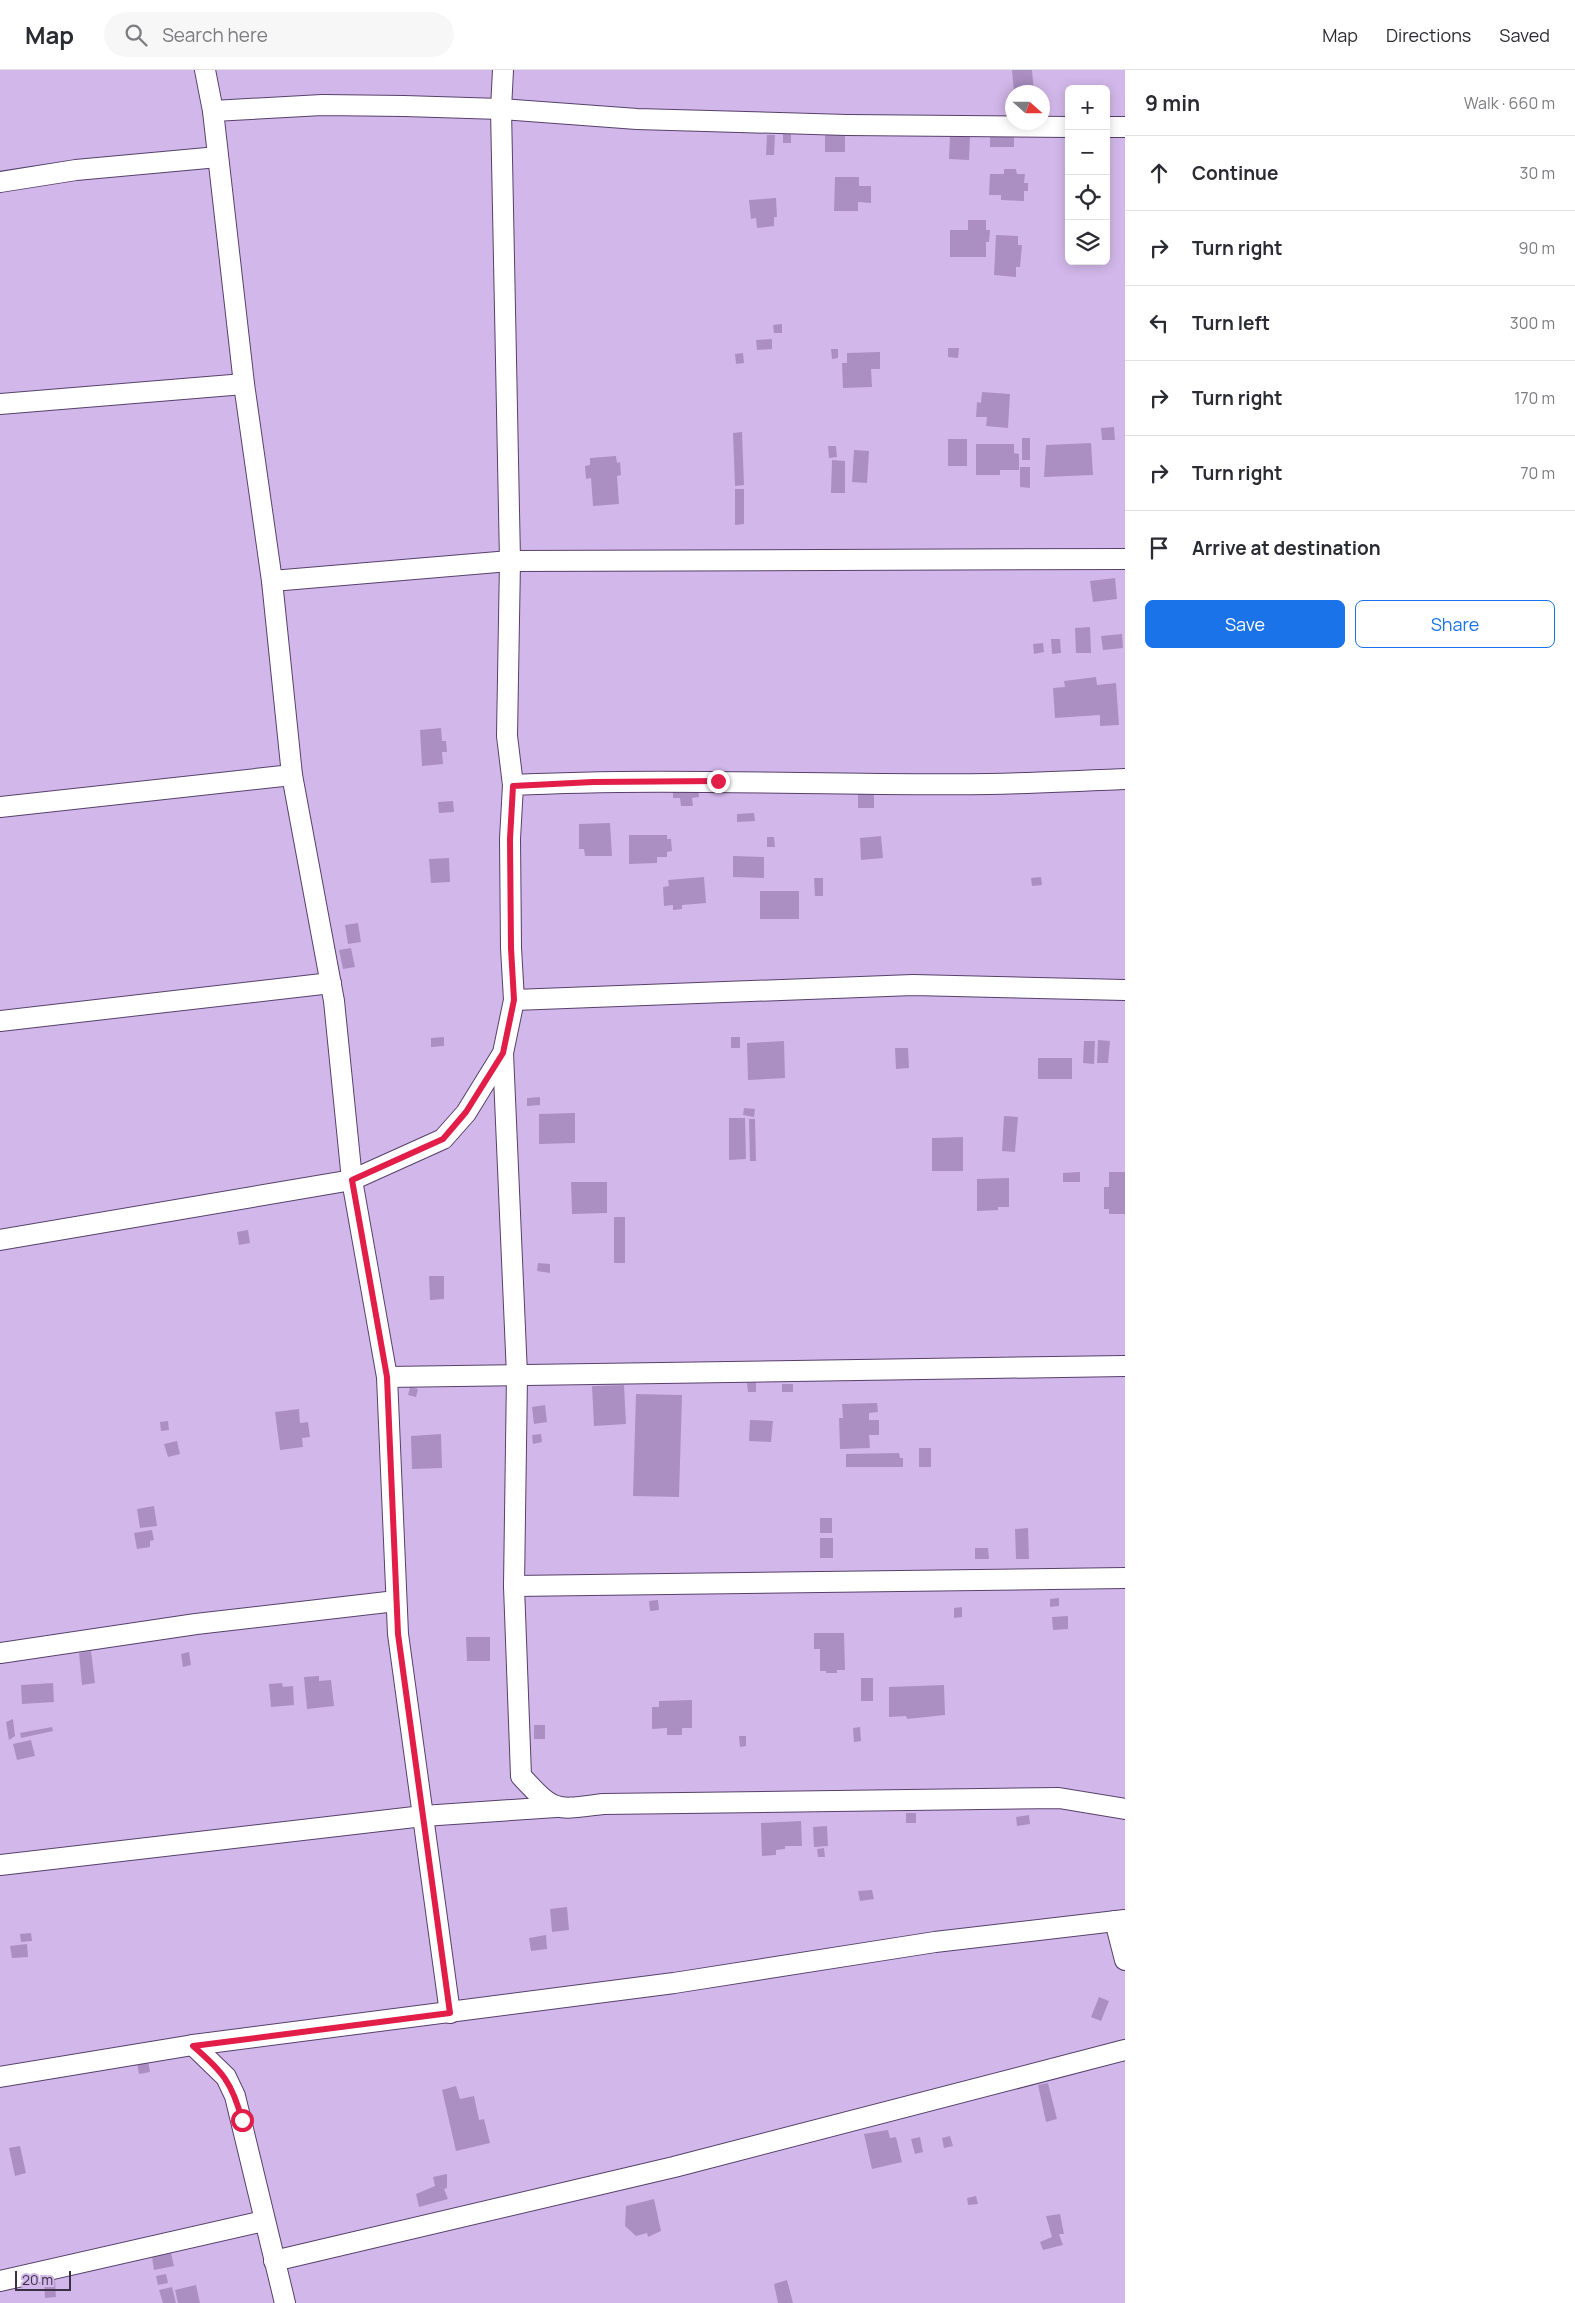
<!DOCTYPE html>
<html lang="en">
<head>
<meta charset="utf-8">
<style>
  :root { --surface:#fff; --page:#f7f7f7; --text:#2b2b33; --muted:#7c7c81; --line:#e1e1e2; --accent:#1a73e8 }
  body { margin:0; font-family:Manrope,sans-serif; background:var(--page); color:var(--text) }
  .controls { position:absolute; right:15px; top:15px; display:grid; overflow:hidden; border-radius:8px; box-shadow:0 2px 12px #0003 }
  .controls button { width:45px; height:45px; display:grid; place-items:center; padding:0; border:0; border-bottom:1px solid var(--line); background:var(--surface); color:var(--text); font:25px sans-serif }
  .compass { position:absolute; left:1005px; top:15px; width:45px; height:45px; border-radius:50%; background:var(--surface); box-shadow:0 2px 12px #0003; rotate:111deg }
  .scale { position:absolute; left:15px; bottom:12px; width:56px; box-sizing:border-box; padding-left:5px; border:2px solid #3b3044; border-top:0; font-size:14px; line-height:18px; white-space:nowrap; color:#3b3044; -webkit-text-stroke:4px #d2b8ea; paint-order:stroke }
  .stop { position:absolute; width:15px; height:15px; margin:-11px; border:4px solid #e11d48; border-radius:50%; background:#fff }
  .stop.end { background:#e11d48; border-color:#fff; box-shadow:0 1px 5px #0008 }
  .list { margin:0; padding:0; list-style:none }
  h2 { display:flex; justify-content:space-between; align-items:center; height:65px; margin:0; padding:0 20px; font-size:21px }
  h2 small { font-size:16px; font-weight:400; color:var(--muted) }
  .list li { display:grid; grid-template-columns:32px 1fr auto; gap:15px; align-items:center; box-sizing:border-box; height:75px; padding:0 20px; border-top:1px solid var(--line) }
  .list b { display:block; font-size:19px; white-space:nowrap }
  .list em { font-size:16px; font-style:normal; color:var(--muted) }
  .actions { display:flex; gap:10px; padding:15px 20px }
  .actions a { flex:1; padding:11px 0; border:1px solid var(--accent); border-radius:8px; text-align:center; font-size:18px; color:var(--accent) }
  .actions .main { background:var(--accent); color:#fff }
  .icon { flex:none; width:28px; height:28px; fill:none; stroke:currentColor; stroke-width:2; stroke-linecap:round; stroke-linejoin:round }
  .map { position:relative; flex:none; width:1125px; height:2233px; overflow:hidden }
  header { display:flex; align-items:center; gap:30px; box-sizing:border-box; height:70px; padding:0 25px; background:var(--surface); border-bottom:1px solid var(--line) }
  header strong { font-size:24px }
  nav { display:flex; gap:28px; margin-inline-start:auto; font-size:18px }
  .search { width:350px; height:45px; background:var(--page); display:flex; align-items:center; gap:12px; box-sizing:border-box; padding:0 18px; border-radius:28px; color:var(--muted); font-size:19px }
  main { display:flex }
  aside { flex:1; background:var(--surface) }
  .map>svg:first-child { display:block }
  .building { fill:#ab8fc3 }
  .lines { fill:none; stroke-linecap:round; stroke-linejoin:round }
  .minor-casing { stroke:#57406b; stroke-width:22 }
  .minor { stroke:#fff; stroke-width:20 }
  .route { stroke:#e11d48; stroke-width:6 }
</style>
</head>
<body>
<header>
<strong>Map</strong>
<div class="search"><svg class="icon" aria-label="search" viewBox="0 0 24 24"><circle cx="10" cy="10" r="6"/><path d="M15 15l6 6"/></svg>Search here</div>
<nav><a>Map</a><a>Directions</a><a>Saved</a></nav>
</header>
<main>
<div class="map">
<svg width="1125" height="2233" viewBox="0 0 1125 2233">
  <rect width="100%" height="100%" fill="#d2b8ea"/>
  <g class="building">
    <path d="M 1012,0 L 1032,0 L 1034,22 L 1014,22 Z"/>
    <rect x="783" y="64" width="8" height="9"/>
    <path d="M 767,65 L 775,65 L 774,85 L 766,85 Z"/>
    <rect x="825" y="65" width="20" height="17"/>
    <path d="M 990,65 L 1014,66 L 1014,77 L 990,77 Z"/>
    <path d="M 950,67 L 970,67 L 969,90 L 949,89 Z"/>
    <path d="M 1004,99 L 1016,99 L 1017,104 L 1025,104 L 1024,113 L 1028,113 L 1028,121 L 1024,121 L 1024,131 L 1001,130 L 1001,125 L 989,125 L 990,104 L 1004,104 Z"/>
    <path d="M 835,107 L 859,107 L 859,116 L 871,116 L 871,133 L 858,132 L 858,141 L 834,141 Z"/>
    <path d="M 776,128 L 777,147 L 774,147 L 774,156 L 757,158 L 756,148 L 751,149 L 749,130 Z"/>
    <path d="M 968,150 L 986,150 L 986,160 L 990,160 L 989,172 L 986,172 L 986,187 L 950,187 L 950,160 L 968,160 Z"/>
    <path d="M 996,165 L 1018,166 L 1018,175 L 1022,175 L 1020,197 L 1016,197 L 1016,207 L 994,205 Z"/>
    <path d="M 782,254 L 782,263 L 774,263 L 773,255 Z"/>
    <path d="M 772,269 L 772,279 L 757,280 L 756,270 Z"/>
    <path d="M 948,278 L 959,278 L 958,288 L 948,287 Z"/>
    <path d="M 831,279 L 838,279 L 838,288 L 832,289 Z"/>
    <path d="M 880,282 L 880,299 L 871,299 L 872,317 L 843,318 L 842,293 L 847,293 L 847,283 Z"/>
    <path d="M 743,283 L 744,293 L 736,294 L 735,284 Z"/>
    <path d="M 982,322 L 1010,324 L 1008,358 L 986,356 L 987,347 L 976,347 L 977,332 L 981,333 Z"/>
    <path d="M 1114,357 L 1115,370 L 1102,370 L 1101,358 Z"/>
    <path d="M 742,362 L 744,415 L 735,416 L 733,363 Z"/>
    <rect x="1022" y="368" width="8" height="22"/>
    <rect x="948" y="369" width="19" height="27"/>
    <path d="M 1091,373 L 1093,405 L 1044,407 L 1046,375 Z"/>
    <path d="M 976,374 L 1014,374 L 1014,383 L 1019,384 L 1019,400 L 1000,400 L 1000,405 L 976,405 Z"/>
    <path d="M 828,376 L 836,376 L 837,387 L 829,388 Z"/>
    <path d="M 854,380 L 869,381 L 867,413 L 852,412 Z"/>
    <path d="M 616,386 L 617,393 L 620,392 L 621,405 L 617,406 L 619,434 L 593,436 L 591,408 L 586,409 L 585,396 L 590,395 L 590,388 Z"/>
    <path d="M 832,390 L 845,391 L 845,423 L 831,423 Z"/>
    <path d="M 1020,397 L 1030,397 L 1030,418 L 1020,417 Z"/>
    <path d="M 735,419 L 744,419 L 744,454 L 735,455 Z"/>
    <path d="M 1115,508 L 1117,529 L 1093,532 L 1090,511 Z"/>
    <path d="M 1090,557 L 1091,583 L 1076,583 L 1075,558 Z"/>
    <path d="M 1122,564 L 1123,578 L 1103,580 L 1101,566 Z"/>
    <path d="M 1051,569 L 1060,569 L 1061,583 L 1052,584 Z"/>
    <path d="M 1043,573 L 1044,582 L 1034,584 L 1033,574 Z"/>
    <path d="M 1096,607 L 1097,615 L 1116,613 L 1119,655 L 1100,656 L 1100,645 L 1055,648 L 1053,618 L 1065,617 L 1064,611 Z"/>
    <path d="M 441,658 L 442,671 L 446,671 L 447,682 L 442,682 L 443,694 L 422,696 L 420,660 Z"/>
    <path d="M 673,717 L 698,717 L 699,727 L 692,728 L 693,736 L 681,736 L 680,728 L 673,728 Z"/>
    <rect x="858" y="719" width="16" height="19"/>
    <path d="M 453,731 L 454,742 L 439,743 L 438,732 Z"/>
    <path d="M 754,743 L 755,751 L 737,752 L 737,744 Z"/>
    <path d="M 610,753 L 612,786 L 585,786 L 584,779 L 579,779 L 579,754 Z"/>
    <path d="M 629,765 L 667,765 L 667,769 L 671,769 L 672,781 L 667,782 L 667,787 L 657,787 L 657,793 L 629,794 Z"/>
    <path d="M 881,766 L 883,788 L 861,790 L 860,768 Z"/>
    <path d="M 767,767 L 774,767 L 775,777 L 767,777 Z"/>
    <path d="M 733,786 L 764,787 L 764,808 L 733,807 Z"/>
    <path d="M 449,788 L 450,812 L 431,813 L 429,789 Z"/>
    <path d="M 704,807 L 706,833 L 682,835 L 682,839 L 673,840 L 673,835 L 664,836 L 663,817 L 669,816 L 668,810 Z"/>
    <path d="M 1041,807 L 1042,815 L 1032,816 L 1031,808 Z"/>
    <path d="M 814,808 L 823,808 L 823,826 L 815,826 Z"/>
    <rect x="760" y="821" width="39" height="28"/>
    <path d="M 358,853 L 361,872 L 348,874 L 345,855 Z"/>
    <path d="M 351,878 L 355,897 L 343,899 L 339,880 Z"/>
    <path d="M 444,967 L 444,976 L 431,977 L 431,968 Z"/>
    <rect x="731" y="967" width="9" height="11"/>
    <path d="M 1098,970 L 1110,971 L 1108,993 L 1097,993 Z"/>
    <path d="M 784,971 L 785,1008 L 748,1010 L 747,973 Z"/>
    <path d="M 1084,971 L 1095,971 L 1094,994 L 1083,993 Z"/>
    <path d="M 895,978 L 908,978 L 909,998 L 896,999 Z"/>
    <rect x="1038" y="988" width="34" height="21"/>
    <path d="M 540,1027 L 540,1035 L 527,1036 L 527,1028 Z"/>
    <path d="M 744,1038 L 755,1039 L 754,1047 L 743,1045 Z"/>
    <path d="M 575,1043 L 575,1073 L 539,1074 L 539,1044 Z"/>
    <path d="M 1004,1046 L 1018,1047 L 1015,1082 L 1002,1081 Z"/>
    <path d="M 729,1048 L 745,1048 L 746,1089 L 729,1090 Z"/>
    <path d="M 749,1049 L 755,1049 L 756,1091 L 750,1091 Z"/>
    <path d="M 963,1067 L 963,1101 L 932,1101 L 932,1068 Z"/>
    <path d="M 1080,1102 L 1080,1112 L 1063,1112 L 1063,1103 Z"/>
    <path d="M 1109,1102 L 1125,1102 L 1125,1144 L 1109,1144 L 1109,1139 L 1104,1139 L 1104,1117 L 1109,1117 Z"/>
    <path d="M 1009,1108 L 1009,1137 L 998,1137 L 998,1140 L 977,1141 L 977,1109 Z"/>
    <path d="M 571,1112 L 607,1112 L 607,1143 L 572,1144 Z"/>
    <rect x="614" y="1147" width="11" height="46"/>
    <path d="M 248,1160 L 250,1173 L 239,1175 L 237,1162 Z"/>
    <path d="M 538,1193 L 550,1194 L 550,1203 L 537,1201 Z"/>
    <path d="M 429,1206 L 444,1206 L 444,1229 L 430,1230 Z"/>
    <path d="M 756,1312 L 756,1322 L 748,1322 L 747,1313 Z"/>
    <rect x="782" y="1314" width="11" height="8"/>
    <path d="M 624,1315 L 626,1354 L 594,1356 L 592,1316 Z"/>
    <path d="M 410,1317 L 418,1319 L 416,1327 L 408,1325 Z"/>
    <path d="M 636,1324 L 682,1325 L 679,1427 L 633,1426 Z"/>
    <path d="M 877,1333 L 878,1342 L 869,1343 L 869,1350 L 879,1350 L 879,1365 L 869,1365 L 870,1378 L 840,1379 L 839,1348 L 843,1348 L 842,1334 Z"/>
    <path d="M 545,1335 L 547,1352 L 534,1354 L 532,1337 Z"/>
    <path d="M 299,1339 L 300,1353 L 308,1352 L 310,1367 L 302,1368 L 303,1377 L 280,1380 L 275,1342 Z"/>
    <path d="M 750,1350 L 773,1351 L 771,1372 L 749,1371 Z"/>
    <path d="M 168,1351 L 169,1360 L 161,1361 L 160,1352 Z"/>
    <path d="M 441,1364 L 442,1398 L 412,1399 L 411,1366 Z"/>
    <path d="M 541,1364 L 542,1372 L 533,1374 L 532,1365 Z"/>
    <path d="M 177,1371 L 180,1384 L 168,1387 L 164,1374 Z"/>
    <rect x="919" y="1378" width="12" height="19"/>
    <path d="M 899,1383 L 900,1388 L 903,1388 L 903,1397 L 846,1397 L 846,1384 Z"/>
    <path d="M 154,1436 L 157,1456 L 140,1458 L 137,1439 Z"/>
    <rect x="820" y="1448" width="12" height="15"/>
    <path d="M 1028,1458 L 1029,1489 L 1016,1489 L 1015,1459 Z"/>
    <path d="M 152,1460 L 154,1470 L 150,1471 L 150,1477 L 137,1479 L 134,1463 Z"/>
    <rect x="820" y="1468" width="13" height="20"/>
    <path d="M 975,1478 L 988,1478 L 989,1489 L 975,1489 Z"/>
    <path d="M 1059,1528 L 1059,1536 L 1050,1537 L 1050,1529 Z"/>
    <path d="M 658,1530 L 659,1540 L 650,1541 L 649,1531 Z"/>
    <path d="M 962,1537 L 962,1547 L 954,1548 L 954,1538 Z"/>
    <path d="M 1068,1546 L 1068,1559 L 1053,1560 L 1052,1547 Z"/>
    <path d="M 814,1563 L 844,1563 L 845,1600 L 837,1600 L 837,1603 L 826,1603 L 826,1601 L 820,1601 L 820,1579 L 814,1579 Z"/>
    <path d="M 466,1567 L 490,1567 L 490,1591 L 467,1591 Z"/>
    <path d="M 91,1581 L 95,1613 L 82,1615 L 79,1583 Z"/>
    <path d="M 189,1582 L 191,1595 L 183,1597 L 181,1584 Z"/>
    <path d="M 319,1606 L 319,1611 L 331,1610 L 334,1636 L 307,1639 L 304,1607 Z"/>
    <rect x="861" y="1608" width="12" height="23"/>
    <path d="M 53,1613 L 54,1632 L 22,1634 L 21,1615 Z"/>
    <path d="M 282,1613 L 283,1617 L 293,1616 L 294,1635 L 271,1637 L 269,1614 Z"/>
    <path d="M 944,1615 L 945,1645 L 907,1649 L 906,1646 L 889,1647 L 889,1617 Z"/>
    <path d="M 692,1630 L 692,1658 L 682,1658 L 682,1665 L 667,1665 L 667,1658 L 652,1659 L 652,1637 L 659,1637 L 659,1631 Z"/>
    <path d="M 13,1649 L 15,1666 L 9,1670 L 6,1652 Z"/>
    <rect x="534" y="1655" width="11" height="14"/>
    <path d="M 52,1657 L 53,1661 L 21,1668 L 20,1663 Z"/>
    <path d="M 860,1657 L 861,1671 L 854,1672 L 853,1658 Z"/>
    <path d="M 739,1666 L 746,1666 L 746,1676 L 740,1677 Z"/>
    <path d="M 31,1670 L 35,1686 L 17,1690 L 13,1674 Z"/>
    <rect x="906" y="1743" width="10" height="10"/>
    <path d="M 1029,1745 L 1030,1754 L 1017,1756 L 1016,1747 Z"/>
    <path d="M 801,1751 L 802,1776 L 785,1776 L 785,1779 L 776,1780 L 776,1785 L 762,1786 L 761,1753 Z"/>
    <path d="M 827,1756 L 828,1776 L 814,1777 L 813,1757 Z"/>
    <path d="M 824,1778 L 825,1787 L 818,1787 L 817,1779 Z"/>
    <path d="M 872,1820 L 874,1829 L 860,1831 L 858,1821 Z"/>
    <path d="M 567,1837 L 569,1860 L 552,1862 L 550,1839 Z"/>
    <path d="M 31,1863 L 32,1871 L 21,1872 L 20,1864 Z"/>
    <path d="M 546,1865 L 547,1879 L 531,1881 L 529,1868 Z"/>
    <path d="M 27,1874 L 28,1887 L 12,1888 L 10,1876 Z"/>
    <path d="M 1099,1927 L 1109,1931 L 1101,1951 L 1091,1947 Z"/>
    <path d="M 148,1991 L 150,2002 L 139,2004 L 137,1992 Z"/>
    <path d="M 1048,2013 L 1057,2049 L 1046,2052 L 1038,2015 Z"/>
    <path d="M 456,2016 L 460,2029 L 474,2026 L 479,2050 L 484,2049 L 490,2073 L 456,2081 L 442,2020 Z"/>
    <path d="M 888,2060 L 890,2068 L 896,2067 L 902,2092 L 872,2099 L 864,2064 Z"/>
    <path d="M 950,2066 L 953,2076 L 944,2078 L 942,2068 Z"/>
    <path d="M 920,2067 L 923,2082 L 915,2084 L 911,2069 Z"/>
    <path d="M 20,2076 L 26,2103 L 15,2106 L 9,2078 Z"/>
    <path d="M 447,2104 L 447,2118 L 444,2119 L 448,2129 L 419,2137 L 416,2124 L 435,2116 L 433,2107 Z"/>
    <path d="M 976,2126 L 978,2134 L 968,2135 L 967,2128 Z"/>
    <path d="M 654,2129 L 661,2161 L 648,2167 L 647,2163 L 636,2166 L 625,2156 L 626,2136 Z"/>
    <path d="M 1060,2144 L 1064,2164 L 1059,2164 L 1063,2175 L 1043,2180 L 1040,2172 L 1052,2167 L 1046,2146 Z"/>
    <path d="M 171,2183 L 174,2196 L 154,2200 L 152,2187 Z"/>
    <path d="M 166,2204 L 168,2213 L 158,2215 L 156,2206 Z"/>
    <path d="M 44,2210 L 55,2210 L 56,2227 L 45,2228 Z"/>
    <path d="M 787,2210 L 793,2233 L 778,2233 L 774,2214 Z"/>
    <path d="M 196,2215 L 200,2233 L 178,2233 L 175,2220 Z"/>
    <path d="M 172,2217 L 176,2233 L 163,2233 L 159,2220 Z"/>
  </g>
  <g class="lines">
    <g class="minor-casing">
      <g id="minor">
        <path d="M 205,0 L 213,41 L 244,314 L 272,511 L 292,705 L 334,931 L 352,1110 L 387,1307 L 398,1564 L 450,1943"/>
        <path d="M 503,0 L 501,39 L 510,491 L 507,666 L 513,715"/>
        <path d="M 213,41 L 322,35 L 404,36 L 501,39 L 637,49 L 847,55 L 1069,57"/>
        <path d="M 1106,57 L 1125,57"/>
        <path d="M 0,112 L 76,100 L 218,87"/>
        <path d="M 0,334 L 244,314"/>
        <path d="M 272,511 L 510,491 L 1125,489"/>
        <path d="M 0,737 L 292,705"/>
        <path d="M 514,930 L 913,915 L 1125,920"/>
        <path d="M 0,951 L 331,913"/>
        <path d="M 503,983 L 517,1305 L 514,1516 L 521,1706 C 555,1743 555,1740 603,1734 L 1059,1728 L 1125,1739"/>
        <path d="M 0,1170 L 352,1110 L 443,1069 L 466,1043 L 503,983 L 514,930 L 511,878 L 510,769 L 513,715 C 672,707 830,716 989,714 C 1034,713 1080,711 1125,709"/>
        <path d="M 387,1307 L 1125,1296"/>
        <path d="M 514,1516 L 1125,1508"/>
        <path d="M 0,1583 L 196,1554 L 396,1531"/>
        <path d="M 0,1795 L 423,1746 L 556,1737"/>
        <path d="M 1115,1851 L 1125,1890"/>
        <path d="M 193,1975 L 226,2007 L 235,2026 L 285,2233"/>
        <path d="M 0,2007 L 193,1975 L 674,1913 L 935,1872 L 1125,1850"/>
        <path d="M 274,2191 L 674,2097 L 1125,1980"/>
        <path d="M 0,2211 L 264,2151"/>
      </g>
    </g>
    <use href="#minor" class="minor"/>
  </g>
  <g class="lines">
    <path class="route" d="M 242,2050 C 232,2012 222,2001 193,1976 L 450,1943 L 398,1564 L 387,1307 L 352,1110 L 443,1069 L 466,1042 L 503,983 L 514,930 L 511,878 L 510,769 L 513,716 L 593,712 L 718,711"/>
  </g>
</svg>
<div class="controls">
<button>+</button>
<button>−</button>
<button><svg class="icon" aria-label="locate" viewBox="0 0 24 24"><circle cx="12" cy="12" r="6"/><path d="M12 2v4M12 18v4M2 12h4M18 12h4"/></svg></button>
<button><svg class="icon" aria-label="layers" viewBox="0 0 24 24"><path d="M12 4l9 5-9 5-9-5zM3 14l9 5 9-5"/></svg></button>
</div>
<svg class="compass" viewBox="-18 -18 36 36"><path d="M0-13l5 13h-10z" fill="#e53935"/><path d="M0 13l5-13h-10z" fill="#7c7c81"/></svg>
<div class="scale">20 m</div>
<div class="stop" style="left:242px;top:2050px"></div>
<div class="stop end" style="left:718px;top:711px"></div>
</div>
<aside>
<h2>9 min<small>Walk · 660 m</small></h2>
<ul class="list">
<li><svg class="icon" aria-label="ahead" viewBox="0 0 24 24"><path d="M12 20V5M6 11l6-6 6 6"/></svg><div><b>Continue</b></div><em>30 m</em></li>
<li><svg class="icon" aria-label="right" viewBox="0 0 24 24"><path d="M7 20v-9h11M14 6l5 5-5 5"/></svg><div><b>Turn right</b></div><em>90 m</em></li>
<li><svg class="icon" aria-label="left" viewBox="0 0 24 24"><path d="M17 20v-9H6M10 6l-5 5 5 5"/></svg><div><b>Turn left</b></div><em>300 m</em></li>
<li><svg class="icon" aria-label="right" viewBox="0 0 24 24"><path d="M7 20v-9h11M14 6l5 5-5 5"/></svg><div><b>Turn right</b></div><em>170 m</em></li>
<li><svg class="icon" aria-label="right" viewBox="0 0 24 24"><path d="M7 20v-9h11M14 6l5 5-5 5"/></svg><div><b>Turn right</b></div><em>70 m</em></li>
<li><svg class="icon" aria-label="arrive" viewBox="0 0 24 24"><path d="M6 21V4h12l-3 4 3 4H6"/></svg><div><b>Arrive at destination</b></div></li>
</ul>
<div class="actions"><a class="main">Save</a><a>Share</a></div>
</aside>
</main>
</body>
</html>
